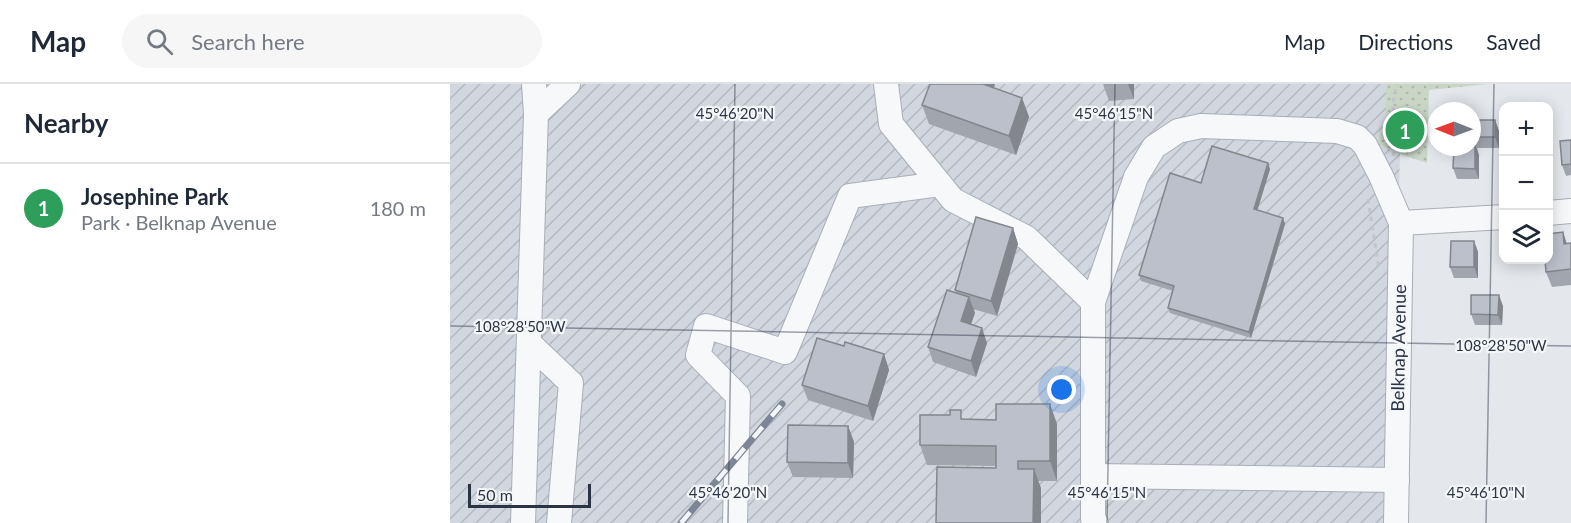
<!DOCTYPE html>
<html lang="en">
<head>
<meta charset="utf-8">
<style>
  :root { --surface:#fff; --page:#f6f6f7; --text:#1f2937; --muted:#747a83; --line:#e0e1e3; --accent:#d1495b }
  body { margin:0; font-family:Lato,sans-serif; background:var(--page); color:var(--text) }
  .controls { position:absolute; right:18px; top:18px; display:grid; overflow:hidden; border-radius:12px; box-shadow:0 3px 15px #0003 }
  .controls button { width:54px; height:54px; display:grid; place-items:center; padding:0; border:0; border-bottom:2px solid var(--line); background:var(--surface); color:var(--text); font:30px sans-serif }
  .compass { position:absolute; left:977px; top:18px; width:54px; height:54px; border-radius:50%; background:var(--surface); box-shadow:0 3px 15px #0003; rotate:271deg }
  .scale { position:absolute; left:18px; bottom:15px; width:123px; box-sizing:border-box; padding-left:6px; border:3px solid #2b3445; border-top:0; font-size:16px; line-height:21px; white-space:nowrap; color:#2b3445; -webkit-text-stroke:4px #f4f6f9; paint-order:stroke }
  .you { position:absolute; left:612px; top:306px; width:21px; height:21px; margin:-15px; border:4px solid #fff; border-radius:50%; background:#1a73e8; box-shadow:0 0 0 9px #1a73e833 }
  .badge { display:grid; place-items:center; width:39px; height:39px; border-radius:50%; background:var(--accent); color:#fff; font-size:20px; font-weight:700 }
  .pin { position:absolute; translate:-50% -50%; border:3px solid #fff; box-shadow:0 2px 6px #0006 }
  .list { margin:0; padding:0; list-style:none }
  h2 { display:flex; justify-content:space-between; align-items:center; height:78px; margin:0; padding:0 24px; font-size:26px }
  h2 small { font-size:20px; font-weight:400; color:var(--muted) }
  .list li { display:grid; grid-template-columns:39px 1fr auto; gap:18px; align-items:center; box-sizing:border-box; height:90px; padding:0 24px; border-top:2px solid var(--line) }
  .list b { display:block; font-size:22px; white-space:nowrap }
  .list p { margin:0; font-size:20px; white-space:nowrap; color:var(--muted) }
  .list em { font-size:20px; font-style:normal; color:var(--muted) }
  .icon { flex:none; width:33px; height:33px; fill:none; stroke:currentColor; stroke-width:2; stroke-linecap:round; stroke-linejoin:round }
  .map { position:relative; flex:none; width:1121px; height:439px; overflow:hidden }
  header { display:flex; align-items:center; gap:36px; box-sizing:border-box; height:84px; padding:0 30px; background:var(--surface); border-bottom:2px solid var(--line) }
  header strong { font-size:28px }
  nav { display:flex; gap:33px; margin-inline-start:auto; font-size:21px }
  .search { width:420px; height:54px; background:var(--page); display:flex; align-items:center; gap:15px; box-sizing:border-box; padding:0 21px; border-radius:33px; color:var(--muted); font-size:22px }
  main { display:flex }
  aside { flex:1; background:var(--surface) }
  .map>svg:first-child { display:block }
  .industrial { fill:url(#industrial-furrows) }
  .grass { fill:url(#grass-dots) }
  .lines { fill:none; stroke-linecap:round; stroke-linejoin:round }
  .minor-casing { stroke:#a9aeb7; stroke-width:26 }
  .path { stroke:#c2c5cb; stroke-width:3; stroke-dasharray:4.5 4.5; stroke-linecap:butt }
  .minor { stroke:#f7f8fa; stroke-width:24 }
  .rail-casing { stroke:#7d8696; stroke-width:7 }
  .rail { stroke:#f4f6f9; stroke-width:4.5; stroke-dasharray:14; stroke-linecap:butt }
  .wall { fill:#a1a5ae }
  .shaded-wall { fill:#83868d }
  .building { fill:#bbc0ca; stroke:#83868d; stroke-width:1.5 }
  .ticks { fill:none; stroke:#2b3445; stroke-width:1.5; stroke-opacity:0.45 }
  .labels { text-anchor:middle; stroke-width:4.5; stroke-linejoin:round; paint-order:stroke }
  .street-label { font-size:18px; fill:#2b3445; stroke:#f4f6f9 }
  .ticks-label { font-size:15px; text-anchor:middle; fill:#2b3445; stroke:#f4f6f9; stroke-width:4.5; stroke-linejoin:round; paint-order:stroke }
</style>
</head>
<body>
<header>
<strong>Map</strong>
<div class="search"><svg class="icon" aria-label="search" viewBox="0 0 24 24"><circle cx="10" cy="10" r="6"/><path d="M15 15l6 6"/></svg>Search here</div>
<nav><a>Map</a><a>Directions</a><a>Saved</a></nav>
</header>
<main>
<aside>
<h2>Nearby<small></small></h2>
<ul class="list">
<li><span class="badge" style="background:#2e9e5b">1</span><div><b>Josephine Park</b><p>Park · Belknap Avenue</p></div><em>180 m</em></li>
</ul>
</aside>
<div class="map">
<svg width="1121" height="439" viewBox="0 0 1121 439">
  <defs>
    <pattern id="industrial-furrows" width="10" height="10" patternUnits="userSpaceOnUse" patternTransform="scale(1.5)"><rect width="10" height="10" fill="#d2d6de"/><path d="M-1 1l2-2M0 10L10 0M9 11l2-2" fill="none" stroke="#b4b8c0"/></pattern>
    <pattern id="grass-dots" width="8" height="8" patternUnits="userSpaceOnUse" patternTransform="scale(1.5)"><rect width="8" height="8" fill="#c9d6c5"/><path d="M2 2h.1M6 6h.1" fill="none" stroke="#adb8ab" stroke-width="1.8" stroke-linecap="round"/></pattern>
  </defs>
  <rect width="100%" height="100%" fill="#e4e7ec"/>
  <path class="industrial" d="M 0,0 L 936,0 L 936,33 L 927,58 L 950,70 L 939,439 L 0,439 Z"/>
  <path class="grass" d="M 936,0 L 1038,0 L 979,6 L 977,79 L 950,70 L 927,59 L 936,33 Z"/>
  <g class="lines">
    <g class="minor-casing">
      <g id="minor">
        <path d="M 84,0 L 86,30"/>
        <path d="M 436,0 L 441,40 L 503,116 L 577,154 L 643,218 L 643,435 L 646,439"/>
        <path d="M 1098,129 L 1121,127"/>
        <path d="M 951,139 L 1054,133"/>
        <path d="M 643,218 L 686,93 L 704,63 L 728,47 L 751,42 L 887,47 L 907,53 L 915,61 L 931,92 L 951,139 L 946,439"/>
        <path d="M 79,259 L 121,299 L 109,439"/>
        <path d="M 643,392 L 947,396"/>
        <path d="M 73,439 L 86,30 L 118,0"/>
        <path d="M 285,439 L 288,312 L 248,271 L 256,242 L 335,268 L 400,112 L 490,100"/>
      </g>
    </g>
    <g class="path">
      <path d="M 943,72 L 945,63 L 943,20 L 947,0"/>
      <path d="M 918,115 L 929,186"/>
    </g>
    <use href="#minor" class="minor"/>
    <g class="rail-casing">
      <path id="rail" d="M 231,439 L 332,320"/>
    </g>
    <use href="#rail" class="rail"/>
  </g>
  <g class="wall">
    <path d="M 480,0 L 545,0 L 544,4 L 572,14 L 579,33 L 566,71 L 479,40 L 472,21 Z"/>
    <path d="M 653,0 L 684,0 L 684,15 L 659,17 Z"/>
    <path d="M 1022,36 L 1045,36 L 1049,47 L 1049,64 L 1027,64 L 1029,71 L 1029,95 L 1007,95 L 1003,84 L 1022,63 Z"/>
    <path d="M 1121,56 L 1121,91 L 1116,92 L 1112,81 Z"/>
    <path d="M 820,85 L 807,126 L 833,134 L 835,140 L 801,254 L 720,229 L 718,224 L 723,207 L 691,197 L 689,191 L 751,99 Z"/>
    <path d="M 563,144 L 568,160 L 547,232 L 523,225 L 525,229 L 521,240 L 537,259 L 526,293 L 483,278 L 478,263 L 506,209 L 505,206 Z"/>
    <path d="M 1113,148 L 1117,160 L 1121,159 L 1121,201 L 1102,203 L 1096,188 Z"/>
    <path d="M 1024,157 L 1028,168 L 1028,194 L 1004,194 L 1000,183 Z"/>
    <path d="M 1053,222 L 1052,241 L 1025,241 L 1021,230 Z"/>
    <path d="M 434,270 L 439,286 L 423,337 L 358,316 L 352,301 Z"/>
    <path d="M 500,331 L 515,335 L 607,340 L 607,397 L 588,397 L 591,404 L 546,384 L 546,382 L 477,381 L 470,361 Z"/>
    <path d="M 398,342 L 404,358 L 403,394 L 343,393 L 337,378 Z"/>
  </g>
  <g class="shaded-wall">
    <path d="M 535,0 L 545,0 L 540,14 Z"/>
    <path d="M 678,0 L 684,0 L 684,15 Z"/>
    <path d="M 572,14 L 579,33 L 566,71 L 559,52 Z"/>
    <path d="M 1045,36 L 1049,47 L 1049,64 L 1045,53 Z"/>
    <path d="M 1025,60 L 1029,71 L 1029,95 L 1025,85 Z"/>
    <path d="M 818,79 L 820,85 L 806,131 L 804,125 Z"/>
    <path d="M 833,134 L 835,140 L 801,254 L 799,248 Z"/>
    <path d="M 563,144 L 568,160 L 547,232 L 541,217 Z"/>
    <path d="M 1113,148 L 1118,164 L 1114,160 Z"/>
    <path d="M 1024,157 L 1028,168 L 1028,194 L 1024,183 Z"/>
    <path d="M 1049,211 L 1053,222 L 1052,241 L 1048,231 Z"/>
    <path d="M 519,213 L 525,229 L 517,252 L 511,237 Z"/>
    <path d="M 532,244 L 537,259 L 526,293 L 521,277 Z"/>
    <path d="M 434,270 L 439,286 L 423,337 L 418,322 Z"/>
    <path d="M 600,320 L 607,340 L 607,397 L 600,377 Z"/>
    <path d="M 398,342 L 404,358 L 403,394 L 398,379 Z"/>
    <path d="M 584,385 L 591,404 L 591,439 L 583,439 Z"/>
  </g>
  <g class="building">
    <path d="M 480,0 L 533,0 L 572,14 L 559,52 L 472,21 Z"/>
    <rect x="1022" y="36" width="23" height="17"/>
    <path d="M 1121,56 L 1121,80 L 1112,81 L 1110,57 Z"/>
    <path d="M 1022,60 L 1025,60 L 1025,85 L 1003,84 L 1004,63 L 1022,63 Z"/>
    <path d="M 762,62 L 818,79 L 804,125 L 833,134 L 799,248 L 718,224 L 724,202 L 689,191 L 720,89 L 751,99 Z"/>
    <path d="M 526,133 L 563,144 L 541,217 L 505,206 Z"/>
    <path d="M 1113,148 L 1114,160 L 1121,159 L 1121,185 L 1096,188 L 1095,176 L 1098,176 L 1098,150 Z"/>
    <path d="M 1001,157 L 1024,157 L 1024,183 L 1000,183 Z"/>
    <path d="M 497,206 L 519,213 L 511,237 L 532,244 L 521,277 L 478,263 Z"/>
    <path d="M 1021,211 L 1049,211 L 1048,231 L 1021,230 Z"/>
    <path d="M 367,254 L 394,262 L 395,258 L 434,270 L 418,322 L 352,301 Z"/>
    <path d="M 546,320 L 600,320 L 600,377 L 568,377 L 568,385 L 584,385 L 583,439 L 486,439 L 487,383 L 546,384 L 546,362 L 470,361 L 470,331 L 500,331 L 500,326 L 511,326 L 511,335 L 546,336 Z"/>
    <path d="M 338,341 L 398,342 L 398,379 L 337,378 Z"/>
  </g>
  <path class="ticks" d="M 0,242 L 1121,262M 278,439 L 285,0M 657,439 L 665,0M 1036,439 L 1044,0"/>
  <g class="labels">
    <g class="street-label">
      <text transform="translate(949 264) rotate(-89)" y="6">Belknap Avenue</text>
    </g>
  </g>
  <g class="ticks-label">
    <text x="285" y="35">45°46'20"N</text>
    <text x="664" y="35">45°46'15"N</text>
    <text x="70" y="248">108°28'50"W</text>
    <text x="1051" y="267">108°28'50"W</text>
    <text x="278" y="414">45°46'20"N</text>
    <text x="657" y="414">45°46'15"N</text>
    <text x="1036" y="414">45°46'10"N</text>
  </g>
</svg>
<div class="controls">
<button>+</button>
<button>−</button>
<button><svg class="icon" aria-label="layers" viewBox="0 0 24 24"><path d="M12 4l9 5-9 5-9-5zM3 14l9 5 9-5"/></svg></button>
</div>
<svg class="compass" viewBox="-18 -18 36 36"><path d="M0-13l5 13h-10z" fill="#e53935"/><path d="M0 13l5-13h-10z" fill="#747a83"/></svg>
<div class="scale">50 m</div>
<div class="you"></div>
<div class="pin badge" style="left:955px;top:46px;background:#2e9e5b">1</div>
</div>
</main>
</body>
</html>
